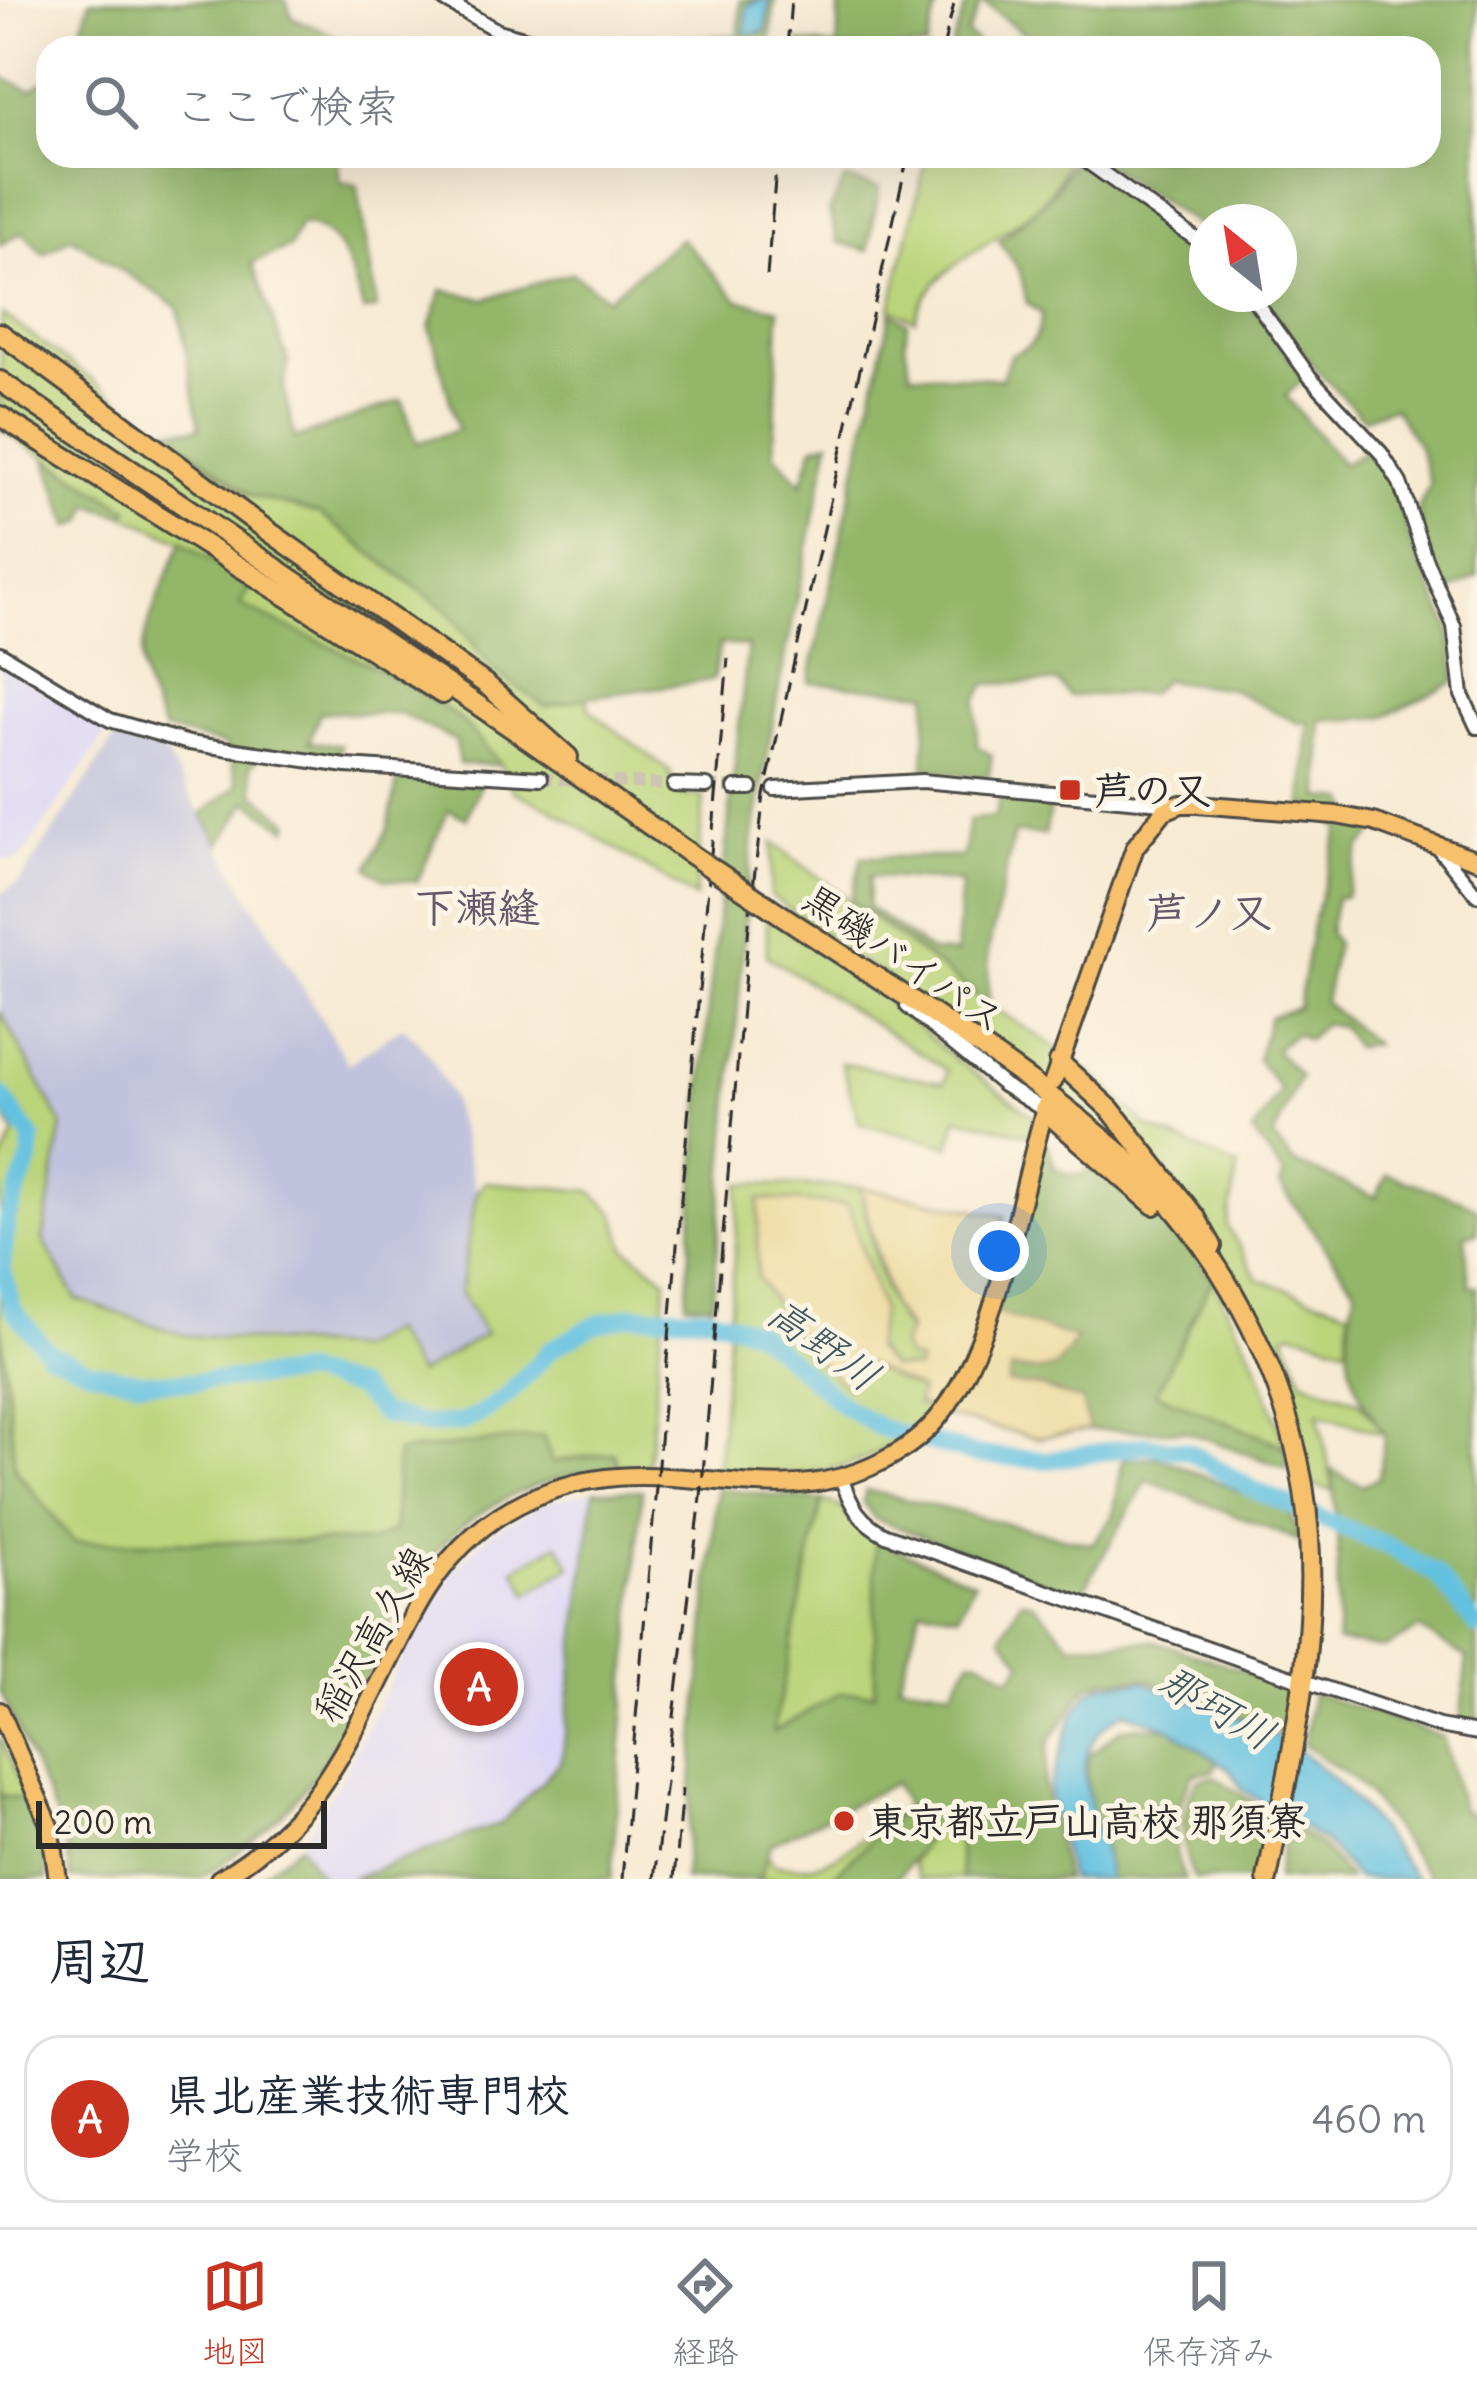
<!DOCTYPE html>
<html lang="ja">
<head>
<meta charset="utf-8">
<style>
  :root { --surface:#fff; --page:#f2f2f3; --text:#1f2937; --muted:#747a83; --line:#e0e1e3; --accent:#c8321e }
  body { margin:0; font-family:Delius,"Klee One",sans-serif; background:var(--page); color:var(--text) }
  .compass { position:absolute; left:1189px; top:204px; width:108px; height:108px; border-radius:50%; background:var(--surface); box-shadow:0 12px 48px #0002; rotate:330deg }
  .scale { position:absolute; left:36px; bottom:30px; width:291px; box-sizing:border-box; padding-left:12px; border:6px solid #2b2b2b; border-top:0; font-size:33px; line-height:42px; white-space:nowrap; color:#2b2b2b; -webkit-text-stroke:9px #fcf5e5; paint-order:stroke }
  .you { position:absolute; left:999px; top:1251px; width:42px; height:42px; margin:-30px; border:9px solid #fff; border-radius:50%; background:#1a73e8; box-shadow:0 0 0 18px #1a73e833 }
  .badge { display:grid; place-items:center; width:78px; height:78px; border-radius:50%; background:var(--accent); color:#fff; font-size:39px; font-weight:700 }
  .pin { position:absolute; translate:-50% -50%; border:6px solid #fff; box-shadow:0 3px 12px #0006 }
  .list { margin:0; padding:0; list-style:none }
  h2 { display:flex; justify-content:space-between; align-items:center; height:156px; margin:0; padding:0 48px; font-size:51px }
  h2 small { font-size:39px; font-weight:400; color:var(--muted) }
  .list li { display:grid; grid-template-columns:78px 1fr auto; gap:36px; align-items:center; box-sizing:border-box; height:168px; margin:0 24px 24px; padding:0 24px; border:3px solid var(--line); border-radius:36px }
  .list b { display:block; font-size:45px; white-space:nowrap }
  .list p { margin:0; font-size:39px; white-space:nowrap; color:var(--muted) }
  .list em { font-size:39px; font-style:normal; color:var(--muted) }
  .icon { flex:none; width:66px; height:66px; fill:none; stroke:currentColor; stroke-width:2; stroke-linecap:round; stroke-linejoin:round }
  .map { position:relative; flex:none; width:1477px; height:1879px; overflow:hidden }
  .search { position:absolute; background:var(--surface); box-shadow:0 12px 48px #0002; left:36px; right:36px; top:36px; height:132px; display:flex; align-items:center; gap:30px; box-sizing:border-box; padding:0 42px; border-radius:36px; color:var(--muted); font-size:45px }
  .sheet { height:348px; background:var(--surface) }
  nav { display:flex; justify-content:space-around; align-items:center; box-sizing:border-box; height:168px; border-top:3px solid var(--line); background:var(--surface); font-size:33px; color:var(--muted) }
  nav a { display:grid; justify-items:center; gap:6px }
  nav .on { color:var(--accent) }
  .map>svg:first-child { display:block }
  .built { fill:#dbd6f7 }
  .industrial { fill:#c1c2dd }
  .green { fill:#bad479; stroke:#728052; stroke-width:3 }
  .forest { fill:#93b669; stroke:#5f704a; stroke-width:3; fill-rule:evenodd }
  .sand { fill:#eeda9e; stroke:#8c8264; stroke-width:3 }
  .water { fill:#63c1e1; stroke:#477686; stroke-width:3 }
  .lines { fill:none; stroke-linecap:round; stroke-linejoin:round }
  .river { stroke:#63c1e1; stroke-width:18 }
  .minor-tunnel { stroke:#cec4b1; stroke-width:12; stroke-dasharray:12 6; stroke-linecap:butt }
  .minor-casing { stroke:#4a4844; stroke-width:18 }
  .major-casing { stroke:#4a4844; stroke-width:22 }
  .highway-casing { stroke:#4a4844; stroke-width:24 }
  .minor { stroke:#fff; stroke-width:12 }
  .major { stroke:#f7c06c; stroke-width:16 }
  .highway { stroke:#f7c06c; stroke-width:18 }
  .rail { stroke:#2b2b2b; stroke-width:3; stroke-dasharray:18 9; stroke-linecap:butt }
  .highway-bridge-casing { stroke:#4a4844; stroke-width:24; stroke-linecap:butt }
  .highway-bridge { stroke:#f7c06c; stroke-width:18 }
  .poi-dot { fill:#c8321e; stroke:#fcf5e5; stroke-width:4.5 }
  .labels { text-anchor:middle; stroke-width:10; stroke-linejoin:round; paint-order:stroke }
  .poi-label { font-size:39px; font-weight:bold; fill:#2b2b2b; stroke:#fcf5e5; text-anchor:start }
  .street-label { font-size:39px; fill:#2b2b2b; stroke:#fcf5e5 }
  .neighbourhood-label { font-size:42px; font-weight:bold; fill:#64596b; stroke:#fcf5e5 }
  .water-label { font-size:42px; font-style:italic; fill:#3c5862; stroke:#fcf5e5 }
</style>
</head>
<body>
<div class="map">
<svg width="1477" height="1879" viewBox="0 0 1477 1879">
  <rect width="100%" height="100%" fill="#fcf5e5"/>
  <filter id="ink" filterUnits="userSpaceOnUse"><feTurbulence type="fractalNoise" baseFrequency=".00833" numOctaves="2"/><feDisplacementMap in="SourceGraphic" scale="24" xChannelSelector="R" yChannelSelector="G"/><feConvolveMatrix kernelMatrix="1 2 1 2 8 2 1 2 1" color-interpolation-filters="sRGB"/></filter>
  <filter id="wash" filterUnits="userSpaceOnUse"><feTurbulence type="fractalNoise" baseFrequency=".004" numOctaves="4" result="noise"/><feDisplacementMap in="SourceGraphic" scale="48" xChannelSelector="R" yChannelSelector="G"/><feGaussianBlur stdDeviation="2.7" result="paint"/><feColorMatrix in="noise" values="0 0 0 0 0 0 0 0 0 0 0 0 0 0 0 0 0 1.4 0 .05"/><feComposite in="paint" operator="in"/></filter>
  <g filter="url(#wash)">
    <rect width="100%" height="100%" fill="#f7ead3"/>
    <g class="built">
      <path d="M 0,663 L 109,730 L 20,860 L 10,861 L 0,857 Z"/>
      <path d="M 594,1491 L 562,1760 L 502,1823 L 350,1879 L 322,1879 L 300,1845 L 344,1773 L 423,1615 L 453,1570 L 490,1534 L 544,1502 Z"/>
    </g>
    <path class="industrial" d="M 119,731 L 160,745 L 348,1064 L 403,1026 L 429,1054 L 450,1094 L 477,1192 L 460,1292 L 486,1334 L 417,1374 L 356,1349 L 183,1335 L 76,1299 L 43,1240 L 61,1124 L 0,1011 L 0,894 L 20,882 Z"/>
    <g class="green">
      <path d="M 927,156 L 1067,156 C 1050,236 935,244 915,320 L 891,308 Z"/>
      <path d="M 2,314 L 250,495 L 320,514 L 449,612 L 495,672 L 546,707 L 587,697 L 589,710 L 669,771 L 676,794 L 704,797 L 695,898 L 550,808 L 513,791 L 501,765 L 460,719 L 397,676 L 316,643 L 239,605 L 250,585 L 182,541 L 123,515 L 129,509 L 0,429 Z"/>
      <path d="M 773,843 L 989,1005 L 1071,1057 L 1112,1090 L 1146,1126 L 1238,1167 L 1227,1226 L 1258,1279 L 1350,1310 L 1347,1348 L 1293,1331 L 1285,1335 L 1303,1380 L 1359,1401 L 1385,1434 L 1318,1413 L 1334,1491 L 1312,1485 L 1299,1426 L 1255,1317 L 1142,1166 L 770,895 Z"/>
      <path d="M 767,916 L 886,999 L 952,1057 L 1035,1117 L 1030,1135 L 957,1117 L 950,1146 L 860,1123 L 841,1063 L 944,1083 L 947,1070 L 767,956 Z"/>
      <path d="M 0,1011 L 62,1124 L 43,1240 L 76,1299 L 183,1335 L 356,1349 L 390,1331 L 418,1374 L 485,1334 L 460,1292 L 477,1192 L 485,1182 L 591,1191 L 615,1214 L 626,1248 L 666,1279 L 648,1466 L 619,1466 L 614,1453 L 551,1462 L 398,1452 L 394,1530 L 372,1542 L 74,1542 L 15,1469 L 0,1312 L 0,1165 L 15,1134 L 0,1108 Z"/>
      <path d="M 740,1184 L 860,1187 C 868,1219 878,1283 893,1309 C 904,1329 921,1344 918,1369 L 890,1367 L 874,1347 L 880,1311 L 786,1317 L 805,1350 L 849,1387 L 865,1364 L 921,1391 L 917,1404 L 931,1410 C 863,1481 807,1475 717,1473 Z"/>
      <path d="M 1212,1279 L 1257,1364 L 1286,1447 L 1155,1393 Z"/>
      <path d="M 822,1500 L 840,1507 L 875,1540 L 875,1694 L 772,1733 Z"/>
      <path d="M 558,1544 L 571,1567 L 528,1593 L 515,1569 Z"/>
      <path d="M 0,1737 L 27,1800 L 0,1795 Z"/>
      <path d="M 906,1807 L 830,1879 L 759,1879 L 767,1855 L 773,1864 C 840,1878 854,1834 906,1807 Z"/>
      <path d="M 954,1817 L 962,1879 L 918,1879 L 912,1862 L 931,1829 Z"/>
    </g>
    <g class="forest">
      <path d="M 90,0 L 286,0 L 292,18 L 334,35 L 334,48 L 76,48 Z"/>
      <path d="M 740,0 L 762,0 L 751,3 L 760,34 L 765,31 L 770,0 L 775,0 L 769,48 L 684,48 L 678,39 L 739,35 Z"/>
      <path d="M 840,0 L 939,0 L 926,48 L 798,48 L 799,42 L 837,47 Z"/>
      <path d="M 968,0 L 1477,0 L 1477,576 L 1445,594 L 1425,545 L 1418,509 L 1430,484 L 1419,447 L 1393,407 L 1364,418 L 1317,371 L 1261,294 L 1279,294 L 1279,222 L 1207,222 L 1207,232 L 1092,156 L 1429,156 L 1429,48 L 1158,48 L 1118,32 L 1110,48 L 1043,48 L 981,1 L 967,34 L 983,48 L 951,48 Z"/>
      <path d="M 0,76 L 30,90 L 48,79 L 48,156 L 337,156 L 340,182 L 357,185 L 377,308 L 364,311 C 352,276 344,228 300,224 L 290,247 L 252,263 L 288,361 L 284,390 L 295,439 L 402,400 L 417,443 L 458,430 L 430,327 L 442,290 L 485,299 L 572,273 L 607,298 L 681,238 L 738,300 L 779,309 L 774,453 L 802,484 L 814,446 L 830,441 L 777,697 L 752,845 L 712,1305 L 686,1303 L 708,1010 L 748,646 L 720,644 L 713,680 L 587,697 L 546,707 L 495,672 L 449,612 L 320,514 L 250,495 L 166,430 L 200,428 L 178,307 L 71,237 L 44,254 L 23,232 L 0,245 Z"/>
      <path d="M 1074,157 L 1207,258 L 1207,294 L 1243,294 L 1248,299 L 1303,379 L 1286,396 L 1342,464 L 1369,449 L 1389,474 L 1400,499 L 1411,545 L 1450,628 L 1456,681 L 1383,717 L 1321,721 L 1321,798 L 1346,800 L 1359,824 L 1372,829 L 1372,836 L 1360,848 L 1346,896 L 1336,898 L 1329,932 L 1336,944 L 1324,1002 L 1374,1044 L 1355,1047 L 1341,1026 L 1323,1023 L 1308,1040 L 1295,1033 L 1275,1049 L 1300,1076 L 1273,1138 L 1294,1163 L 1376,1197 L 1387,1174 L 1461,1200 L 1477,1209 L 1477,1233 L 1465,1235 L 1469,1286 L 1477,1286 L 1477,1727 L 1460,1723 L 1467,1658 L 1419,1629 L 1385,1648 L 1337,1642 L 1338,1545 L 1332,1470 L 1362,1486 L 1379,1477 L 1385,1434 C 1348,1386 1340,1349 1356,1289 L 1280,1185 L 1284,1175 L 1253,1133 L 1281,1090 L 1257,1060 L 1269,1017 L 1298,1007 L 1312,925 L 1340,828 L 1310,806 L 1303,805 L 1309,722 L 1298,723 L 1231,689 L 1163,680 L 1150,693 L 1069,696 L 1058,682 L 986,684 L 976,702 L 977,746 L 992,756 L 988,778 L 924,768 L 928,693 L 809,682 L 891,312 L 907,323 L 905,345 L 911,373 L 1002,379 L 1010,355 C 1034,347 1038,339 1042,314 L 1027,303 L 1020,271 L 999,241 C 1031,215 1056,195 1074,157 Z"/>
      <path d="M 845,179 L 879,188 L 868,251 L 838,242 L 829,212 Z"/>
      <path d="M 46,459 L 130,510 L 123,515 L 90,505 L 84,521 L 70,527 Z"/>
      <path d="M 182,541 L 251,586 L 240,605 C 312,641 392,667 456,717 C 473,730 487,749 501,765 L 459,764 L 456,741 L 401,714 L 320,712 L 309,742 L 341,745 L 339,758 L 265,750 L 251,766 L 255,794 L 290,822 L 287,829 L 248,801 L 220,844 L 202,814 L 238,785 L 226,745 L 164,730 C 155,710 145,689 142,667 C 138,637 170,570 182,541 Z"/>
      <path d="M 398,778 L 481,784 L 466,818 L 448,810 L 417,882 L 385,879 L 368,868 L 388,828 Z"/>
      <path d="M 1000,796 L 1051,802 L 1045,835 L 1014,833 L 988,951 L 989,1005 L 851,900 L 862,857 L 963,857 L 969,820 L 995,817 ZM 870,876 L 961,882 L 956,954 L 931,952 L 868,907 Z"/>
      <path d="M 1040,1141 L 1049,1146 L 1054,1166 L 1067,1174 L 1082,1175 L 1098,1160 L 1174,1229 L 1212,1279 L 1156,1393 L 1286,1447 L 1288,1469 L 1186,1431 L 1089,1430 L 1082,1401 L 1040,1387 L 1008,1385 L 1010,1369 L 1040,1371 L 995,1311 Z"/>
      <path d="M 0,1312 L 15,1469 L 74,1542 L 372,1542 L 394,1530 L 397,1452 L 543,1436 L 552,1462 L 614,1453 L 619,1466 C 542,1475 460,1508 416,1578 C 357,1672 348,1766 253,1840 C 237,1852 218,1870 200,1877 C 179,1879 98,1879 71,1879 L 66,1842 L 57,1819 L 0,1690 Z"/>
      <path d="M 1159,1457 L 1289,1512 L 1300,1541 L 1147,1480 L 1081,1594 L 875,1519 L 863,1502 L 866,1490 L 1092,1544 L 1113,1517 L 1123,1459 Z"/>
      <path d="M 717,1489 L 822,1500 L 773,1732 L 840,1693 L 875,1693 L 875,1540 L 974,1582 L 959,1614 L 921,1608 L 899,1683 L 952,1690 L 970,1660 L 980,1659 L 1011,1678 L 1023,1662 L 1002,1636 L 1021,1600 L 1034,1603 L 1071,1644 L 1155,1641 L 1294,1687 L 1284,1734 L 1147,1679 L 1107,1679 L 1086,1687 L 1049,1743 L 1044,1787 L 1065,1879 L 962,1879 L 954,1817 C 926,1832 917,1856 896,1879 L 830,1879 L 906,1807 L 895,1783 L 771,1844 L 759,1879 L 684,1879 Z"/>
      <path d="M 642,1490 L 611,1879 L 350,1879 L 502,1823 L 562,1760 L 594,1491 Z"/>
      <path d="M 1312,1693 L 1443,1737 L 1462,1809 L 1477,1818 L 1477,1879 L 1430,1879 L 1369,1795 L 1352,1778 L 1304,1745 Z"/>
      <path d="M 1138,1726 L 1171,1729 L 1217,1761 L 1215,1770 L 1193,1774 C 1175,1806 1167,1845 1185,1879 L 1109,1879 C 1106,1829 1079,1810 1089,1755 L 1121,1729 Z"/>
      <path d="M 1214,1776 L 1271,1815 L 1259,1879 L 1194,1879 C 1180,1848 1178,1808 1198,1780 Z"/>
      <path d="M 0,1795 L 27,1800 L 43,1832 L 47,1879 L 0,1879 Z"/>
      <path d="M 1287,1823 L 1322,1847 L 1349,1879 L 1276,1879 Z"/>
      <path d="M 300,1845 L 322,1879 L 256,1879 Z"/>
    </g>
    <path class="sand" d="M 860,1187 L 1005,1216 L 981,1308 L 1077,1339 L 1056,1367 L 1040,1371 L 1011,1369 L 1008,1384 L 1040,1387 L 1082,1401 L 1089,1430 L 1037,1438 L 953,1418 L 917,1404 L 920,1390 L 866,1364 L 848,1388 L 805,1350 L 757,1276 L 759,1199 L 848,1205 L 881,1311 L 874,1348 L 890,1367 L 917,1369 L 919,1361 L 907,1358 L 901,1346 L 909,1330 L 891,1306 Z"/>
    <g class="water">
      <path d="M 762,0 L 770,0 L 765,31 L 753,35 L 745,33 L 747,6 Z"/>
      <path d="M 1145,1682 C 1187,1701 1234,1712 1274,1735 C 1336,1770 1375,1822 1416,1879 L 1357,1879 L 1325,1842 L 1242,1789 L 1231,1770 L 1171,1729 L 1126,1712 C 1048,1751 1105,1824 1109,1879 L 1070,1879 L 1049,1790 L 1073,1715 L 1090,1691 L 1107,1683 Z"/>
    </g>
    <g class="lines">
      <path class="river" d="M 0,1094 L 32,1139 L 30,1160 L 7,1219 L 2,1267 L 12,1308 L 49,1353 L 90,1370 L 139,1381 L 195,1382 L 304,1374 L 357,1388 L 382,1414 L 427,1425 L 460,1423 L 481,1414 L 508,1395 L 551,1349 L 596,1324 L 632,1315 L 709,1316 L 756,1331 L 844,1406 L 880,1428 L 976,1455 L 1049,1460 L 1145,1445 L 1188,1451 L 1256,1491 L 1388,1546 L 1436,1574 L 1477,1627"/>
    </g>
  </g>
  <g filter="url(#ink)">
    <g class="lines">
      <g class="minor-tunnel">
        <path d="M 541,778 L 674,785"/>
        <path d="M 707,786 L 735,788"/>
      </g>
      <g class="minor-casing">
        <g id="minor">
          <path d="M 444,0 L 498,31 L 556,47 L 629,48"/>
          <path d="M 1079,156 L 1207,247"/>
          <path d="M 1250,294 L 1310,377 L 1381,453 L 1400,483 L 1425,558 L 1454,626 L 1462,695 L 1477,727"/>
          <path d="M 0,653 L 110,720 L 189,743 L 346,766 L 541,778"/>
          <path d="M 674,785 L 707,786"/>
          <path d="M 735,788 L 751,788"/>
          <path d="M 775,789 L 922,781 L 1173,804"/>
          <path d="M 1438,848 L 1477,895"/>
          <path d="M 907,1006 L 1003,1085 L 1044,1110"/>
          <path d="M 842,1480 C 851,1506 860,1522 886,1535 L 1271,1670 L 1439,1726 L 1477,1733"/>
        </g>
      </g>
      <g class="major-casing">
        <g id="major">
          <path d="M 1053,1082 L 1135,847 L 1164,811 L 1181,804 L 1197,804 L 1336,815 L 1374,822 L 1477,860"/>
          <path d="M 0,1711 L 50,1826 L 58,1879"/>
          <path d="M 219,1879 C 316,1822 345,1750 393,1654 C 415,1609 436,1568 474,1535 C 521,1494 580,1476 641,1476 C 730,1476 806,1505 890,1457 C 914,1444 934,1426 949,1403 C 1002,1320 1019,1196 1047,1102"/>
        </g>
      </g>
      <g class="highway-casing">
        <g id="highway">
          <path d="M 0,333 L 257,523 L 487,685 L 568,757"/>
          <path d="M 0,381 L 516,731 L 686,851"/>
          <path d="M 0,416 L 442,694"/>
          <path d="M 771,908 C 888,987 1015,1060 1121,1154 C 1227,1249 1300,1394 1309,1537 C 1317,1653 1289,1766 1267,1879"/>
          <path d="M 1059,1062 L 1110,1109 L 1196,1218 L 1212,1246"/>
          <path d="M 1044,1110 L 1154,1205"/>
        </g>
      </g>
      <use href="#minor" class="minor"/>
      <use href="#major" class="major"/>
      <use href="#highway" class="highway"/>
      <g class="rail">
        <path d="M 787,48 L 791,0"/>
        <path d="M 943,48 L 955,0"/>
        <path d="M 767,276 L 777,156"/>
        <path d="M 622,1879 L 728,658"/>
        <path d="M 654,1879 L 701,1497 L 750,912 L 764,795 L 908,156"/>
        <path d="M 674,1879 L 682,1789"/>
      </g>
      <g class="highway-bridge-casing">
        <path id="highway-bridge" d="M 686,851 L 771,908"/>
      </g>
      <use href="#highway-bridge" class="highway-bridge"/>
    </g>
  </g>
  <g class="poi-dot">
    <rect x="1058" y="778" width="24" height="24" rx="6"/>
    <circle cx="844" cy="1821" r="12"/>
  </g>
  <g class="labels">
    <g class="poi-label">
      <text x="1094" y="804">芦の又</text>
      <text x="868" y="1835">東京都立戸山高校 那須寮</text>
    </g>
    <g class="street-label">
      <text transform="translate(904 958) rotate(34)" y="14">黒磯バイパス</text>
      <text transform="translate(372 1634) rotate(-60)" y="14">稲沢高久線</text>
    </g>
    <g class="neighbourhood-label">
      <text x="477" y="922">下瀬縫</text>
      <text x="1209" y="927">芦ノ又</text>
    </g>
    <g class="water-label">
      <text transform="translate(824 1344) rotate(36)" y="15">高野川</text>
      <text transform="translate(1217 1707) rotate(30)" y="15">那珂川</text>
    </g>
  </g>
</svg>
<svg class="compass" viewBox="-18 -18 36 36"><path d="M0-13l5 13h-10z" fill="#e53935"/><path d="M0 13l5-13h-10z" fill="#747a83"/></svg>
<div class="scale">200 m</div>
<div class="you"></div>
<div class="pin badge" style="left:479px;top:1687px">A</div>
<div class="search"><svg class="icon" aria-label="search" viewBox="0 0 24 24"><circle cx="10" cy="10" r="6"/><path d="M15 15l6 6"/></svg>ここで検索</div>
</div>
<section class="sheet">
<h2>周辺<small></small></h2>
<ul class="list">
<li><span class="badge">A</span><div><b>県北産業技術専門校</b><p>学校</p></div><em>460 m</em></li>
</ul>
</section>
<nav>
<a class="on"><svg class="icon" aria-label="map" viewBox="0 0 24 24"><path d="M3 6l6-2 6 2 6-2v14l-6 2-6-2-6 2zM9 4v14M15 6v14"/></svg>地図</a>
<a><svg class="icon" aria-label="directions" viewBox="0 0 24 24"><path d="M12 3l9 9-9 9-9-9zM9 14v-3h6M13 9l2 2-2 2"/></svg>経路</a>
<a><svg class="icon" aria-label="saved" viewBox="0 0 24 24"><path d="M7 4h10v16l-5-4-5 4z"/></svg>保存済み</a>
</nav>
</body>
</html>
